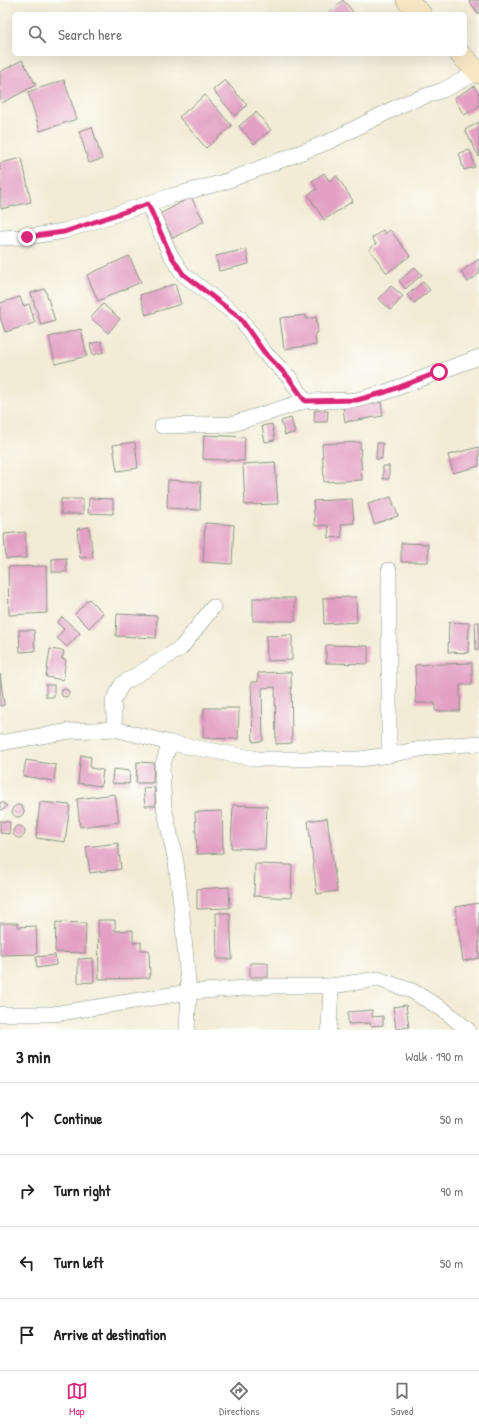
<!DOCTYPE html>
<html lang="en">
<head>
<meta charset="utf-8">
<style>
  :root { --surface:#fff; --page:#f2f2f2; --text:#222; --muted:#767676; --line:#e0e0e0; --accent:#db2777 }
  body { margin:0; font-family:"Patrick Hand",sans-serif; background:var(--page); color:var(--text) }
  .stop { position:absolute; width:12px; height:12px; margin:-9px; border:3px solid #db2777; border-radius:50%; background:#fff }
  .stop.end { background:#db2777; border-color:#fff; box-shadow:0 1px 4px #0008 }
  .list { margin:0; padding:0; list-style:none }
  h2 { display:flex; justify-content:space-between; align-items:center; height:52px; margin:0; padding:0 16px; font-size:17px }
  h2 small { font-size:13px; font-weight:400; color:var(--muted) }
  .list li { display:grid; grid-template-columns:26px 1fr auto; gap:12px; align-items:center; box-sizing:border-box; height:72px; padding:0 16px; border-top:1px solid var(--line) }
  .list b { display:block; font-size:15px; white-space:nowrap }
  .list em { font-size:13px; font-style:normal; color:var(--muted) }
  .icon { flex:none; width:22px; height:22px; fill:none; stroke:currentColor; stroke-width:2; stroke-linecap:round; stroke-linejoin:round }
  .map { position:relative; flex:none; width:479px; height:1030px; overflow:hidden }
  .search { position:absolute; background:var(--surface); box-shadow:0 4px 16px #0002; left:12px; right:12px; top:12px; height:44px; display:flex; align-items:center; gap:10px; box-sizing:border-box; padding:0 14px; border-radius:6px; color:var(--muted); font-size:15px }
  .sheet { height:340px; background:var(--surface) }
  nav { display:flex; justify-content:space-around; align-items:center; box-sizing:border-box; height:56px; border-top:1px solid var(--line); background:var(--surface); font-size:11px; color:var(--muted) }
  nav a { display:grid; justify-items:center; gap:2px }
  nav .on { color:var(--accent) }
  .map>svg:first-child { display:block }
  .building { fill:#e3a0c4 }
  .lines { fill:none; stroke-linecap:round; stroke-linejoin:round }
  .street-casing { stroke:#889485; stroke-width:16 }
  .secondary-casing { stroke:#889485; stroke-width:22 }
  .street { stroke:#fff; stroke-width:15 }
  .secondary { stroke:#f9e7c3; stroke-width:21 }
  .route { stroke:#db2777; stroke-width:5 }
</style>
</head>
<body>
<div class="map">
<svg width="479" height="1030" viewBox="0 0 479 1030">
  <rect width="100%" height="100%" fill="#fdfcf7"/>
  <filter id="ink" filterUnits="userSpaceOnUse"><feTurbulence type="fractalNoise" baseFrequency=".025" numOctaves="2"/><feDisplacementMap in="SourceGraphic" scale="8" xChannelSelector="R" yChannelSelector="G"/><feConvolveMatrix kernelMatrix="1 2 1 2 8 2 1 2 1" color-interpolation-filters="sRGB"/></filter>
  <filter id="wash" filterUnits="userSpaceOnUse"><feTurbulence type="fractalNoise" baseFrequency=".012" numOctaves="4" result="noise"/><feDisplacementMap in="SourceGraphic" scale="16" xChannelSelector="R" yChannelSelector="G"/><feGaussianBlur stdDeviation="0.9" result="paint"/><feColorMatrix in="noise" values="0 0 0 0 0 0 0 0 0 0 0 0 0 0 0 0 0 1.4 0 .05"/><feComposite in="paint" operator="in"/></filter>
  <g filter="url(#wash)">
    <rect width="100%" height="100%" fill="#f2ecd6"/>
    <g id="blocks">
      <g class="building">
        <path d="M 343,0 L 355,14 L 327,14 Z"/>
        <path d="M 468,0 L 479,0 L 479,14 Z"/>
        <path d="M 22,60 L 36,85 L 2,103 L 0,99 L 0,72 Z"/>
        <path d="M 64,80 L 77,119 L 40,131 L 28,92 Z"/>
        <path d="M 225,80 L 247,105 L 235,116 L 213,90 Z"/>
        <path d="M 474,86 L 479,94 L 479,106 L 464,115 L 454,98 Z"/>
        <path d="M 205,95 L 232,126 L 206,148 L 179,117 Z"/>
        <path d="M 256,112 L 271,130 L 254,144 L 239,126 Z"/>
        <path d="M 479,122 L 479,157 L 465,130 Z"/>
        <path d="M 92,127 L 102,159 L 89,163 L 79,131 Z"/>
        <path d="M 470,150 L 475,167 L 464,170 L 459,153 Z"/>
        <path d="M 22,158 L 31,202 L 1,209 L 0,163 Z"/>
        <path d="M 324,173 L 329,181 L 337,176 L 353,201 L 324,220 L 308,195 L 317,189 L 312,181 Z"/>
        <path d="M 191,197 L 204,221 L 173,238 L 160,214 Z"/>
        <path d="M 383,230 L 385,234 L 390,230 L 410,256 L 387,273 L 369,249 L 376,244 L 372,238 Z"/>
        <path d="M 246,249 L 249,264 L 219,271 L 216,256 Z"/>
        <path d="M 129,256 L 141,282 L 98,301 L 87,275 Z"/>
        <path d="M 479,259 L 479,274 L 468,282 L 461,272 Z"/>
        <path d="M 415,267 L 422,275 L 405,289 L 399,281 Z"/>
        <path d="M 423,282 L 430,290 L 414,303 L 407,295 Z"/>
        <path d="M 175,284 L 181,304 L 146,315 L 140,295 Z"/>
        <path d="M 391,286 L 403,296 L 391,310 L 379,299 Z"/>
        <path d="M 45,289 L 55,321 L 41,325 L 31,293 Z"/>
        <path d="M 20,297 L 23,306 L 29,304 L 35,323 L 5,332 L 0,317 L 0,303 Z"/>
        <path d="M 103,304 L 120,319 L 108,333 L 91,318 Z"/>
        <path d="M 306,315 L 306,319 L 316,317 L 318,332 L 315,333 L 316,345 L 284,349 L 280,318 Z"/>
        <path d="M 81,329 L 87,356 L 55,364 L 49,337 Z"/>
        <path d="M 101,341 L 104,352 L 93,355 L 90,344 Z"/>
        <path d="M 381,402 L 383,416 L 345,422 L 343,408 Z"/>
        <path d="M 315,410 L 328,411 L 327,422 L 314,422 Z"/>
        <path d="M 291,418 L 295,433 L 285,435 L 281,421 Z"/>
        <path d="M 272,424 L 275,440 L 265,442 L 262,426 Z"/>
        <path d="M 204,435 L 245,437 L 244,461 L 203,459 Z"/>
        <path d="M 135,442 L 138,468 L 117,471 L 113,445 Z"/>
        <path d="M 360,442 L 362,480 L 324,482 L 322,444 Z"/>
        <path d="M 377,443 L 383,443 L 382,459 L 376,459 Z"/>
        <path d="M 479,447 L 479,466 L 453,473 L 448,455 Z"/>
        <path d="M 275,462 L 278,504 L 245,505 L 243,464 Z"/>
        <rect x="383" y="466" width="6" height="13"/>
        <path d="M 168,480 L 201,482 L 200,510 L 167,508 Z"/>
        <path d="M 391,497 L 398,516 L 374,524 L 368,504 Z"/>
        <path d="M 89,498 L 113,499 L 113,514 L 88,513 Z"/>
        <rect x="61" y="499" width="22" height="15"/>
        <path d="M 352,499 L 354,523 L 341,524 L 342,537 L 329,538 L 328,525 L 315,526 L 313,501 Z"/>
        <path d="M 205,523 L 234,525 L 232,564 L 203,562 Z"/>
        <path d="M 89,527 L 93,557 L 80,558 L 77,529 Z"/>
        <path d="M 25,532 L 27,558 L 6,559 L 4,534 Z"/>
        <path d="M 401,543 L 428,544 L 428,562 L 401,562 Z"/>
        <path d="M 66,558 L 67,572 L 52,572 L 52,559 Z"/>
        <path d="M 46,566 L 47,613 L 9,615 L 8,567 Z"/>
        <path d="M 356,597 L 357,622 L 324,624 L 323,598 Z"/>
        <rect x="253" y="598" width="42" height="23"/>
        <path d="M 89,599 L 103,613 L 89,628 L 75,614 Z"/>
        <path d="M 117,614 L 157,616 L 156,638 L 116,636 Z"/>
        <path d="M 62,617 L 80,633 L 67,647 L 57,638 L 64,629 L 57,623 Z"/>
        <path d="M 449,622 L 469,623 L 468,653 L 448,652 Z"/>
        <path d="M 475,622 L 479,622 L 479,650 L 476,650 Z"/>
        <path d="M 19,630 L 34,630 L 35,651 L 20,652 Z"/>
        <path d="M 292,635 L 292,660 L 267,661 L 266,636 Z"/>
        <path d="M 326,645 L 368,646 L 368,664 L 326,663 Z"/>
        <path d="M 50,649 L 64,651 L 62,659 L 66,660 L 63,680 L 46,677 Z"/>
        <path d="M 472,663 L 472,685 L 460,685 L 460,711 L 435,711 L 435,703 L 416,703 L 415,665 Z"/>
        <path d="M 291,672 L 292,743 L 276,744 L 275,687 L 262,688 L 263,741 L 253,742 L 251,682 L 258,682 L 258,673 Z"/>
        <path d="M 0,674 L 4,705 L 0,706 Z"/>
        <rect x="46" y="685" width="8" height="12"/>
        <circle cx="65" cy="693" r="4"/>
        <path d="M 204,708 L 239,708 L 238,739 L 203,738 Z"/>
        <path d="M 81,755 L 91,757 L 90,768 L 103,770 L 101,786 L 78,783 Z"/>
        <path d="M 26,760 L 56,765 L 54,781 L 23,776 Z"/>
        <path d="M 137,762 L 154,763 L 153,783 L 136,783 Z"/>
        <path d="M 113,769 L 130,771 L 129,784 L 112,783 Z"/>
        <path d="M 154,787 L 156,806 L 145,806 L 143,788 Z"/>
        <path d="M 115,794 L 119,822 L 80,827 L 77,799 Z"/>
        <path d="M 2,802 L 7,806 L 3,810 L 0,809 L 0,803 Z"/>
        <path d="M 40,802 L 70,805 L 65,842 L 36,838 Z"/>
        <circle cx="18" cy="811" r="6"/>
        <path d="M 233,805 L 267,806 L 265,849 L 231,848 Z"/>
        <path d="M 222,811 L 223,853 L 197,854 L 195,812 Z"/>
        <path d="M 327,818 L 337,891 L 317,894 L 308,821 Z"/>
        <path d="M 0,821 L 10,822 L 9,834 L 0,833 Z"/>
        <circle cx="19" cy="832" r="6"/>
        <path d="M 118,843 L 121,869 L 90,873 L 86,847 Z"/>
        <path d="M 255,864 L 292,865 L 291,898 L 254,896 Z"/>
        <path d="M 229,887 L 230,908 L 197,909 L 197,889 Z"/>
        <path d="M 479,903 L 479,958 L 463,961 L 455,907 Z"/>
        <path d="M 216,913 L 230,913 L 232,959 L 217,959 Z"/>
        <path d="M 98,920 L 115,920 L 115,931 L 133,930 L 133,943 L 141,942 L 141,950 L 149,950 L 150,978 L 99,979 Z"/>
        <path d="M 56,922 L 86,923 L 85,953 L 55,952 Z"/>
        <path d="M 0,923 L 18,923 L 18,927 L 36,926 L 37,954 L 0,955 Z"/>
        <path d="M 55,955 L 56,965 L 37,968 L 36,957 Z"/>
        <path d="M 93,958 L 94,982 L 78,983 L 78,959 Z"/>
        <rect x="250" y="963" width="18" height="14"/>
        <path d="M 406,1005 L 409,1027 L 396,1029 L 393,1007 Z"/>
        <path d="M 372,1010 L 372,1017 L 383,1016 L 383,1025 L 371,1026 L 370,1023 L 348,1024 L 348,1012 Z"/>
      </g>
    </g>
  </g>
  <g filter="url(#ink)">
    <use href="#blocks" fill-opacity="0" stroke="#889485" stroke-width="1"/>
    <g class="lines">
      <g class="street-casing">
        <g id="street">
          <path d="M 148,204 L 170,254 L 183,274 L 240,318 L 264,352 L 289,377 L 305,401"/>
          <path d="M 0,238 L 27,237 L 64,231 L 171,196 L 224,182 L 328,142 L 403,104 L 443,90 L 478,72"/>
          <path d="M 162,426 L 232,424 L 305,401 L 357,400 L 386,392 L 479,357"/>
          <path d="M 115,729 L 113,701 L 122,684 L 181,648 L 213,607"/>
          <path d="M 0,743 L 70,731 L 115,729 L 170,743 L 258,759 L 360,759 L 389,755 L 431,747 L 479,743"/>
          <path d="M 170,743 L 162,767 L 164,807 L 176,862 L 181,905 L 189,992 L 187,1030"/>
          <path d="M 389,755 L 389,570"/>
          <path d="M 0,1014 L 54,1014 L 189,992 L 274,986 L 331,986 L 378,979 L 412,991 L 444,1010 L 468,1030"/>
          <path d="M 329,1030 L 331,986"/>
        </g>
      </g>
      <g class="secondary-casing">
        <g id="secondary">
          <path d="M 407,0 L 421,14"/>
          <path d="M 460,54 L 479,73"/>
        </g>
      </g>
      <use href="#street" class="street"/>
      <use href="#secondary" class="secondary"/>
    </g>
  </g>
  <g class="lines" filter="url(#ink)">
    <path class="route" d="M 27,237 L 64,232 L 148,204 L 170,254 L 183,274 L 240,318 L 264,352 L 288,377 L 305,401 L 357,400 L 386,392 L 439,372"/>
  </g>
</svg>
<div class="stop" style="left:439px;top:372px"></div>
<div class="stop end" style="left:27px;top:237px"></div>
<div class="search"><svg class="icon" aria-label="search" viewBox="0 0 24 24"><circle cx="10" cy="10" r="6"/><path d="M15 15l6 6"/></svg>Search here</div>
</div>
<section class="sheet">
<h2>3 min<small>Walk · 190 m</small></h2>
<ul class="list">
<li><svg class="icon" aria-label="ahead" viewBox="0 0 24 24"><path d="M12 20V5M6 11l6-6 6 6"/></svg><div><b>Continue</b></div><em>50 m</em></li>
<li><svg class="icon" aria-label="right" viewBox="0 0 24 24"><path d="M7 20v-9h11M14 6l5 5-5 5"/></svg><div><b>Turn right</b></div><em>90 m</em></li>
<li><svg class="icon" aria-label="left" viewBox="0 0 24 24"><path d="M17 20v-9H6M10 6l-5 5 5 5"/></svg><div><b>Turn left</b></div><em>50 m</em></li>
<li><svg class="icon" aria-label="arrive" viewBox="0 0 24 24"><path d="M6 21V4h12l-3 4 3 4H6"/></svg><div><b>Arrive at destination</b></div></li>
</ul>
</section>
<nav>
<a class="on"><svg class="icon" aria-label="map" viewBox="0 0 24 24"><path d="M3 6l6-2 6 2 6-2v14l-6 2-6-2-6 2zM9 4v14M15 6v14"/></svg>Map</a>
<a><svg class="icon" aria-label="directions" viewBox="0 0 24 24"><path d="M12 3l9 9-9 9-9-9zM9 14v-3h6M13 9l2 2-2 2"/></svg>Directions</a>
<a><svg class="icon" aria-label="saved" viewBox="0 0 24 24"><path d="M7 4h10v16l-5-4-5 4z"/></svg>Saved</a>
</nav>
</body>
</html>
